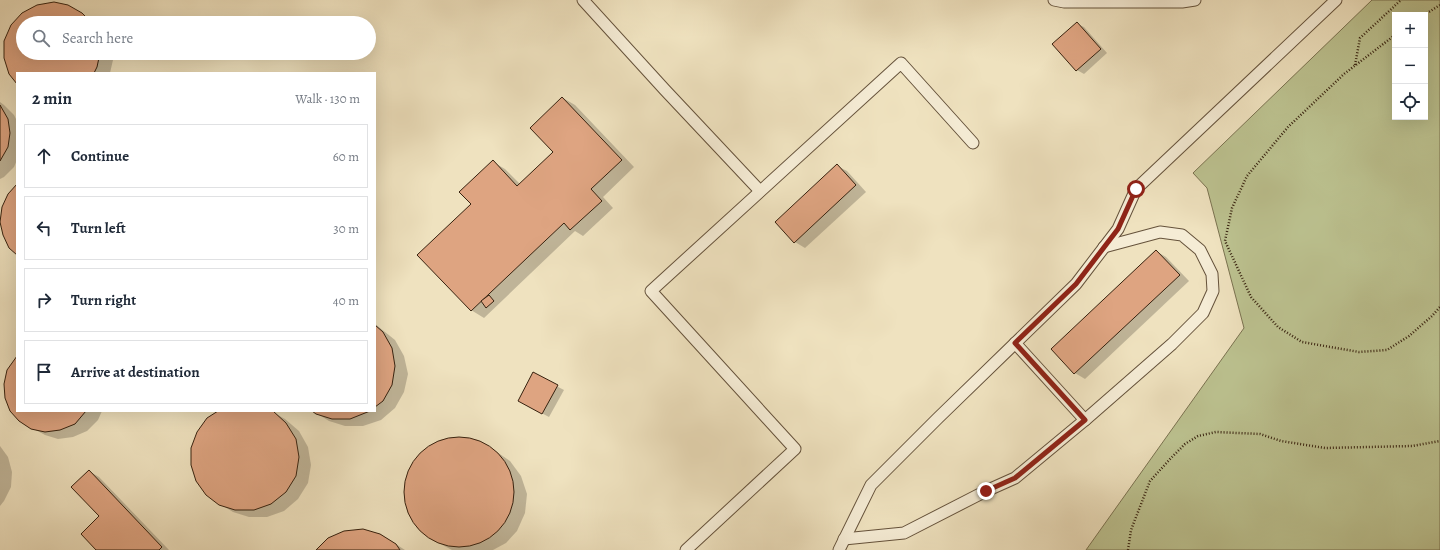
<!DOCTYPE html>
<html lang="en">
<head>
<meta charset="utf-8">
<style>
  :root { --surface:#fff; --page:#f2f2f3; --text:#1f2937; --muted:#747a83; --line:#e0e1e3 }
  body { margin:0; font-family:Alegreya,serif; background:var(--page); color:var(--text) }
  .controls { position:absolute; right:12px; top:12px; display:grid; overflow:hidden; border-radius:0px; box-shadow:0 4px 16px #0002 }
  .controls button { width:36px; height:36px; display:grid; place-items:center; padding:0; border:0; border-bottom:1px solid var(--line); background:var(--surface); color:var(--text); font:20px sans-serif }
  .stop { position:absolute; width:12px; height:12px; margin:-9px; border:3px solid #8f2418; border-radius:50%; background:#fff }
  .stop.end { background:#8f2418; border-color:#fff; box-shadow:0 1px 4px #0008 }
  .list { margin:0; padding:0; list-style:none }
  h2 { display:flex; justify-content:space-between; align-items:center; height:52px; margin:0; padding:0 16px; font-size:17px }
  h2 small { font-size:13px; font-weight:400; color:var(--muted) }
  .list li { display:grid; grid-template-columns:26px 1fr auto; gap:12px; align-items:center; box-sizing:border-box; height:64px; margin:0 8px 8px; padding:0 8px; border:1px solid var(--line); border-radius:0px }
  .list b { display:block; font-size:15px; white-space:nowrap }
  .list em { font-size:13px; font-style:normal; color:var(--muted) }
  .icon { flex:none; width:22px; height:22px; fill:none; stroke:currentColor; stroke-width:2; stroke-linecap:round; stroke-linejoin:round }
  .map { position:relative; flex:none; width:1440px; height:550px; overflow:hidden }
  .search { position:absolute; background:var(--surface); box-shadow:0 4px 16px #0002; left:16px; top:16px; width:360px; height:44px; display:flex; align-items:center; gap:10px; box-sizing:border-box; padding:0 14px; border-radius:22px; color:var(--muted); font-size:15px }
  .panel { position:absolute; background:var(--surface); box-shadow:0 4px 16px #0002; left:16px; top:72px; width:360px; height:340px; border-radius:0px }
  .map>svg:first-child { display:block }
  .green { fill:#bcc290; stroke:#7a7250; fill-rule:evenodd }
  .shadow { fill:#0003 }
  .building { fill:#dea481; stroke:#37220f }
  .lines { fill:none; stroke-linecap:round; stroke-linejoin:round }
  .lane-casing { stroke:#65523b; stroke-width:13 }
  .path { stroke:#37220f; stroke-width:2.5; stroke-dasharray:1 2; stroke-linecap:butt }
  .lane { stroke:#f5ecd5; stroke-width:11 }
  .route { stroke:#8f2418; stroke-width:5 }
</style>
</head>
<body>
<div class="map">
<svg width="1440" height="550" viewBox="0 0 1440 550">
  <rect width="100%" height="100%" fill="#efe2bf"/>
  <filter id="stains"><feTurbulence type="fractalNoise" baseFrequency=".005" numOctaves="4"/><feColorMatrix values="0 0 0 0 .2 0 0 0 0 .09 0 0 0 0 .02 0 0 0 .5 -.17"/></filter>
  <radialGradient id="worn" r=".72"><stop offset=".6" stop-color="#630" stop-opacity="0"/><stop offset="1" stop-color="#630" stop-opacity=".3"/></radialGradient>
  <path class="green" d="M 1372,0 L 1440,0 L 1440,550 L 1086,550 L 1244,328 L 1207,188 L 1193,173 ZM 1395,15 L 1425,15 L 1425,117 L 1395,117 Z"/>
  <g class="shadow">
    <path d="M 68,6 L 96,23 L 23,23 L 23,53 L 112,53 L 113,60 L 110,73 L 17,73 L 17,82 L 11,26 Z"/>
    <path d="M 1077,24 L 1084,27 L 1107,53 L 1084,74 L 1077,70 L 1054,44 Z"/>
    <path d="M 563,98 L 575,105 L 634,167 L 603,197 L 613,208 L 583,236 L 575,231 L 484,318 L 471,310 L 473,204 L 493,162 L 505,169 L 520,184 L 554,152 Z"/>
    <path d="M 0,102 L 4,105 L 14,115 L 17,121 L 17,160 L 14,167 L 4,177 L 0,179 Z"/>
    <path d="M 837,166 L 847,171 L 866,192 L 805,248 L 795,242 Z"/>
    <path d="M 1156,251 L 1166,257 L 1189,281 L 1085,379 L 1075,373 L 1052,350 Z"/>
    <path d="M 375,324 L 395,340 L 404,356 L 408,374 L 404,392 L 395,408 L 381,420 L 363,426 L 345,426 L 329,421 L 313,411 L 375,411 Z"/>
    <path d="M 17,357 L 17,411 L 102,411 L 98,420 L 87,431 L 73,437 L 58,439 L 45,435 L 32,428 L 11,410 Z"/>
    <path d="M 533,374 L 564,390 L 549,417 L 526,405 Z"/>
    <path d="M 220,411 L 271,411 L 285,419 L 299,431 L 308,447 L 311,465 L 308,483 L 298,499 L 284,511 L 267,517 L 249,517 L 233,512 L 220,504 Z"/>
    <path d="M 463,438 L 482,442 L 510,461 L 521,476 L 527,494 L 525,513 L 517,531 L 506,543 L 493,550 L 452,550 L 429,538 L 417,528 L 408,513 L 404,497 L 406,478 L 414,461 L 427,448 L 444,439 Z"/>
    <path d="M 0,446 L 8,457 L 12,472 L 11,487 L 4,501 L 0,506 Z"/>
    <path d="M 89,471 L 99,477 L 169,550 L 98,550 L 100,516 Z"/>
    <path d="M 380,534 L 405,550 L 318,550 Z"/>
  </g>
  <g class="building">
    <path d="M 54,2 L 68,5 L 82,13 L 92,23 L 23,23 L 23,53 L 100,53 L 97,67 L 94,73 L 17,73 L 17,84 L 9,74 L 4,58 L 4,41 L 11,25 L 22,13 L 37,5 Z"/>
    <path d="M 1077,22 L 1101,49 L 1076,71 L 1052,44 Z"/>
    <path d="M 562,97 L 622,160 L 591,189 L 602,201 L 570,230 L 564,223 L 471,311 L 417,255 L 471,204 L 459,192 L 493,160 L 517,186 L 553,152 L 530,128 Z"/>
    <path d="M 0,105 L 8,119 L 10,133 L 8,147 L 0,161 Z"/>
    <path d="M 837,164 L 856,185 L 794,243 L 775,222 Z"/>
    <path d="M 17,184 L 17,255 L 9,248 L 3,235 L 0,222 L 2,207 L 8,194 Z"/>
    <path d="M 1156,250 L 1180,275 L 1074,374 L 1051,349 Z"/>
    <path d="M 489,295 L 494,301 L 486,308 L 481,301 Z"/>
    <path d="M 375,325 L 383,332 L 392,348 L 395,366 L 392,385 L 383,401 L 375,407 Z"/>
    <path d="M 17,356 L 17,411 L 86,411 L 75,424 L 60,430 L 45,432 L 31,429 L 19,421 L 10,411 L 5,398 L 4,384 L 7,370 Z"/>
    <path d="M 533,372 L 558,385 L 542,414 L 518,401 Z"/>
    <path d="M 218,411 L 273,411 L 286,423 L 296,439 L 299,457 L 296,476 L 286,492 L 271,504 L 254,510 L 235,510 L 219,505 L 206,495 L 196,481 L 191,465 L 191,448 L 197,432 L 207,418 Z"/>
    <path d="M 312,411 L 370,411 L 350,419 L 332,419 L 316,414 Z"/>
    <circle cx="459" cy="492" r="55"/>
    <path d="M 89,470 L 162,547 L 159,550 L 96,550 L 81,534 L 99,516 L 71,487 Z"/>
    <path d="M 363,529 L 380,534 L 396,544 L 400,550 L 316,550 L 328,538 L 344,531 Z"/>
  </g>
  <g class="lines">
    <g class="lane-casing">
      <g id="lane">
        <path d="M 583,0 L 665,90 L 760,191"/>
        <path d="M 1054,0 L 1064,2 L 1182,2 L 1195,0"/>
        <path d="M 1085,420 L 1172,344 L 1203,313 L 1213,291 L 1212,274 L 1200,250 L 1182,235 L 1160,232 L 1104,247"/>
        <path d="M 844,539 L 904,533 L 986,491 L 1015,478 L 1085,420 L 1015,343"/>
        <path d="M 686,550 L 795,449 L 651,291 L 901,63 L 973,143"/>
        <path d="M 839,550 L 871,485 L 938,418 L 1076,284 L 1118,229 L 1136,189 L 1336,0"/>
      </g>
    </g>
    <g class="path">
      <path d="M 1424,15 L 1440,5"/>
      <path d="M 1395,35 L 1344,74 L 1288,127 L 1247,176 L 1232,208 L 1225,241 L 1251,297 L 1278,327 L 1302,342 L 1359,352 L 1387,350 L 1409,336 L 1432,316 L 1440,307"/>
      <path d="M 1355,65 L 1360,38 L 1401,0"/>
      <path d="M 1128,550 L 1131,530 L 1150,481 L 1171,458 L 1185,444 L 1198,436 L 1216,432 L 1260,434 L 1281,441 L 1325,448 L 1412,446 L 1440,441"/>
    </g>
    <use href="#lane" class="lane"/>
  </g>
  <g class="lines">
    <path class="route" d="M 986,491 L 1015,478 L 1085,420 L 1015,343 L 1076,284 L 1118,229 L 1136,189"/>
  </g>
  <rect width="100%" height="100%" filter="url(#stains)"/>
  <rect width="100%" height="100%" fill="url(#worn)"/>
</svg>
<div class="controls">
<button>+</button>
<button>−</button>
<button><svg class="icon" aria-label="locate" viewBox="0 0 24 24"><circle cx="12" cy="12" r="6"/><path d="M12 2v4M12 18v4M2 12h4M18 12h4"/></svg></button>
</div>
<div class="stop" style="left:1136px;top:189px"></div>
<div class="stop end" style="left:986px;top:491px"></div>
<div class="search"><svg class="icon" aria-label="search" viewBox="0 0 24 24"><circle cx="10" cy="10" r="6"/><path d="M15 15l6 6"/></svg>Search here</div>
<section class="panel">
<h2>2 min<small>Walk · 130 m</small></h2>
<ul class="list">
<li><svg class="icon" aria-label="ahead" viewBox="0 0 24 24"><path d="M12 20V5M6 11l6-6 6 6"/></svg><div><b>Continue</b></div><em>60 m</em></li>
<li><svg class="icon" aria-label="left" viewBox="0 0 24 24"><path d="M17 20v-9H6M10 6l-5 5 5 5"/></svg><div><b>Turn left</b></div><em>30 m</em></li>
<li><svg class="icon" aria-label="right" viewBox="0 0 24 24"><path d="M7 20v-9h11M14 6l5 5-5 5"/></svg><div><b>Turn right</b></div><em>40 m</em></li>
<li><svg class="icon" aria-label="arrive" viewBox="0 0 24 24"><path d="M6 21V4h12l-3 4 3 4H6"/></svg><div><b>Arrive at destination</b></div></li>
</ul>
</section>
</div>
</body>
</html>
